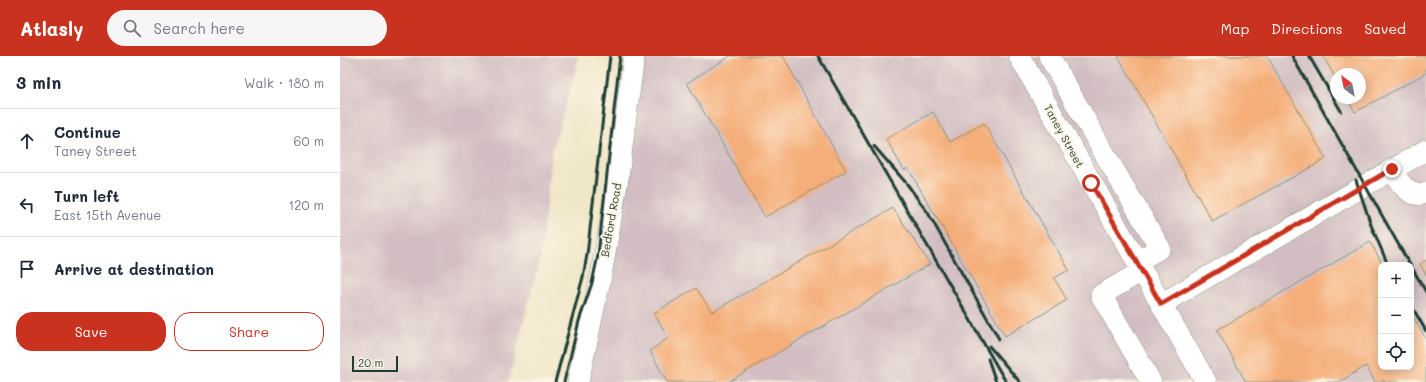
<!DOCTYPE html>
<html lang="en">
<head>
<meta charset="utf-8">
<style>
  :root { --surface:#fff; --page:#f6f6f7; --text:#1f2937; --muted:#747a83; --line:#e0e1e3; --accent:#c8321e }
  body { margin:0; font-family:Mali,sans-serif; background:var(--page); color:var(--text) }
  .controls { position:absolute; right:12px; bottom:12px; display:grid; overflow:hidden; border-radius:8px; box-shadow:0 2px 10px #0003 }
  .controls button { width:36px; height:36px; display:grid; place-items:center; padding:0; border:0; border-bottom:1px solid var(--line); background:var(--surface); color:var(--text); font:20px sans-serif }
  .compass { position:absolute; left:990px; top:12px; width:36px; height:36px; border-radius:50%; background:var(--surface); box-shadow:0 2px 10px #0003; rotate:328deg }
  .scale { position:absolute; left:12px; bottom:10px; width:46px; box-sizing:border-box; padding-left:4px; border:2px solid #1f3d34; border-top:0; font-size:11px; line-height:14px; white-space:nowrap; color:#1f3d34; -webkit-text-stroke:3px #fcf5e5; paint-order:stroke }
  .stop { position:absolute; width:12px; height:12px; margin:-9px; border:3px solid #c8321e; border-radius:50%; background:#fff }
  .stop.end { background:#c8321e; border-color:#fff; box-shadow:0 1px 4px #0008 }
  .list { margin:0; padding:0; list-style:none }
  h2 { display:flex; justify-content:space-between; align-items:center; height:52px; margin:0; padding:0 16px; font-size:17px }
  h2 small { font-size:13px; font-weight:400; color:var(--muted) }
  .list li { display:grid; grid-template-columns:26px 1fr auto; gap:12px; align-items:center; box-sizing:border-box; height:64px; padding:0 16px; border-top:1px solid var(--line) }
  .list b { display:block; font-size:15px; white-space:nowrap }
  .list p { margin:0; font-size:13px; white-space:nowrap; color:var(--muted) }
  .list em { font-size:13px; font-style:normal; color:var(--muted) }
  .actions { display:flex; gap:8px; padding:12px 16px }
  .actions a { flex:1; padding:9px 0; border:1px solid var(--accent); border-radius:16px; text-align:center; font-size:14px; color:var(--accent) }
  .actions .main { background:var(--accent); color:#fff }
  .icon { flex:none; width:22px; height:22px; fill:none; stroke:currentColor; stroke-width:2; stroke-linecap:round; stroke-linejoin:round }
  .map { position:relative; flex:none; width:1086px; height:326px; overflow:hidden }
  header { display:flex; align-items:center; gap:24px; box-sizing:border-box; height:56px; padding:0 20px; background:var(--accent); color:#fff }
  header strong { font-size:19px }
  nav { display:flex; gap:22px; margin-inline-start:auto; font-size:14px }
  .search { width:280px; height:36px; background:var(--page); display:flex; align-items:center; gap:10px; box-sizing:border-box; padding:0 14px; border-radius:22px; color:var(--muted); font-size:15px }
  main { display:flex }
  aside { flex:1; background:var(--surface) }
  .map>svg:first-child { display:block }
  .industrial { fill:#d2bec2; fill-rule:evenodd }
  .building { fill:#f5ae79 }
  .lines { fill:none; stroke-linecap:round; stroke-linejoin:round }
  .minor-casing { stroke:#88927e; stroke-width:22 }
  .minor { stroke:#fff; stroke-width:21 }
  .rail { stroke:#1f3d34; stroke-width:3 }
  .route { stroke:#c8321e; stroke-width:5 }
  .labels { text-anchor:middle; stroke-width:4; stroke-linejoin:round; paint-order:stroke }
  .street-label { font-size:11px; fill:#1f3d34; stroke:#fcf5e5 }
</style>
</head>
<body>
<header>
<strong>Atlasly</strong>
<div class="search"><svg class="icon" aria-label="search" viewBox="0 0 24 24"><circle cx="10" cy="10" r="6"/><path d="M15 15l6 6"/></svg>Search here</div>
<nav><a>Map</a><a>Directions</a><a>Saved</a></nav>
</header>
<main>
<aside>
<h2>3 min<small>Walk · 180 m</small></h2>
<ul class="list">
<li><svg class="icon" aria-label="ahead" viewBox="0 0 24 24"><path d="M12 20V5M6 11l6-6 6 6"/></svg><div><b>Continue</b><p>Taney Street</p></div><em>60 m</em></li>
<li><svg class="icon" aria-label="left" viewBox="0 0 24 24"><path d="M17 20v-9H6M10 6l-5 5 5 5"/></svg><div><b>Turn left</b><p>East 15th Avenue</p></div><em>120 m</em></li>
<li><svg class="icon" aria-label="arrive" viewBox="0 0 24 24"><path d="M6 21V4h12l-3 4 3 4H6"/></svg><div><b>Arrive at destination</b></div></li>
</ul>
<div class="actions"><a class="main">Save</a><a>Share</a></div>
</aside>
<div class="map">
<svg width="1086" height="326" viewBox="0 0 1086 326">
  <rect width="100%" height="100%" fill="#fcf5e5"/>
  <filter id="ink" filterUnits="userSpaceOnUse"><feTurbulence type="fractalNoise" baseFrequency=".025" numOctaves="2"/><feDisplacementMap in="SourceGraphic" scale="8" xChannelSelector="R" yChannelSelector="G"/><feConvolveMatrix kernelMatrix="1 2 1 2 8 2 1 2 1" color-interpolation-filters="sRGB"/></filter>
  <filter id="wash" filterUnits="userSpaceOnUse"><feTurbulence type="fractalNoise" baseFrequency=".012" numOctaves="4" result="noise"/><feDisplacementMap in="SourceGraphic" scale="16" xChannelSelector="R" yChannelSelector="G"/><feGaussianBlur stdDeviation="0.9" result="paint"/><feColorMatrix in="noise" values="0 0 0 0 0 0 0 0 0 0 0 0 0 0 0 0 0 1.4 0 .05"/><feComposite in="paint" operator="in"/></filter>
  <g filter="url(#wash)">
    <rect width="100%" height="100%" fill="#f0e6c8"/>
    <g class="industrial">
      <path d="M 0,0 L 238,0 L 236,14 L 212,94 L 200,203 L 168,326 L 0,326 Z"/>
      <path d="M 293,0 L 1086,0 L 1086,326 L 237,326 ZM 996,18 L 1020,18 L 1020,42 L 996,42 ZM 1041,209 L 1071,209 L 1071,311 L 1041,311 Z"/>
    </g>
    <g id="blocks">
      <g class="building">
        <path d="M 390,0 L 443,0 L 506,115 L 425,161 L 347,27 Z"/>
        <path d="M 778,0 L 927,0 L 986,103 L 872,165 Z"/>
        <path d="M 983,0 L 1086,0 L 1086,17 L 1015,56 L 1007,42 L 1020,42 L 1020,18 L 996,18 L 996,23 Z"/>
        <path d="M 593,56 L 610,86 L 644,67 L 729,214 L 714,222 L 727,244 L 665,280 L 568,112 L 564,114 L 546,83 Z"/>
        <path d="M 553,152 L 590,208 L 388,326 L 327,326 L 310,295 L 328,282 L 314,257 L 356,232 L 372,256 Z"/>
        <path d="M 1030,186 L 1043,209 L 1041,209 L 1041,311 L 1071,311 L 1071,257 L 1086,283 L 1086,326 L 1045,326 L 1044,324 L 1040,326 L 1035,326 L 1026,310 L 999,326 L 906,326 L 877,274 Z"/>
        <path d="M 1086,204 L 1086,219 L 1080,208 Z"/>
      </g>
    </g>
  </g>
  <g filter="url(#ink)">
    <use href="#blocks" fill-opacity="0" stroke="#88927e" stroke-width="1"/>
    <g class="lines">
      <g class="minor-casing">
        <g id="minor">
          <path d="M 679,0 L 866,326"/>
          <path d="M 709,0 L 774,114 L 820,192 L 797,206"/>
          <path d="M 1052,113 C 1058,125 1070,144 1086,137"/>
          <path d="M 802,215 L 761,239 L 811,326"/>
          <path d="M 821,248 L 1086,94"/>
          <path d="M 238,326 L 261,220 L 278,122 L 294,0"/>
        </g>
      </g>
      <use href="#minor" class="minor"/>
      <g class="rail">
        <path d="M 478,0 L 666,326"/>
        <path d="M 952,0 L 1070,209"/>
        <path d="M 969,0 L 1001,55"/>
        <path d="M 534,90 L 567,128 L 588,157 L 659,283"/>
        <path d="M 1016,124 L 1031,169 L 1048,209"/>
        <path d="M 1071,210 L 1086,236"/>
        <path d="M 1071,249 L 1086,275"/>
        <path d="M 649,290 L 680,326"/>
        <path d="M 648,303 L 656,326"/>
        <path d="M 215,326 L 243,221 L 247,199 L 270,0"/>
        <path d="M 224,326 L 239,265 L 252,227 L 258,199 L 280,0"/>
      </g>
    </g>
  </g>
  <g class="lines" filter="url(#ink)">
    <path class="route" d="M 751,127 L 821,248 L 1052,113"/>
  </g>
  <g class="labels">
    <g class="street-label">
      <text transform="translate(724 80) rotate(61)" y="4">Taney Street</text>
      <text transform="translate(271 164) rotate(-80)" y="4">Bedford Road</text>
    </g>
  </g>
</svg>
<div class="controls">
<button>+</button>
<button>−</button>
<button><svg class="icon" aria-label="locate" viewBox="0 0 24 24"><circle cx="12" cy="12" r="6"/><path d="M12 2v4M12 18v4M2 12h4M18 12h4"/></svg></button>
</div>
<svg class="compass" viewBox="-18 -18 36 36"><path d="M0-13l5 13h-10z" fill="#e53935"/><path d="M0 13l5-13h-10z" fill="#747a83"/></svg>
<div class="scale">20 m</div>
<div class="stop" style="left:751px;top:127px"></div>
<div class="stop end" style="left:1052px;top:113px"></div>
</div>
</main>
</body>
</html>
